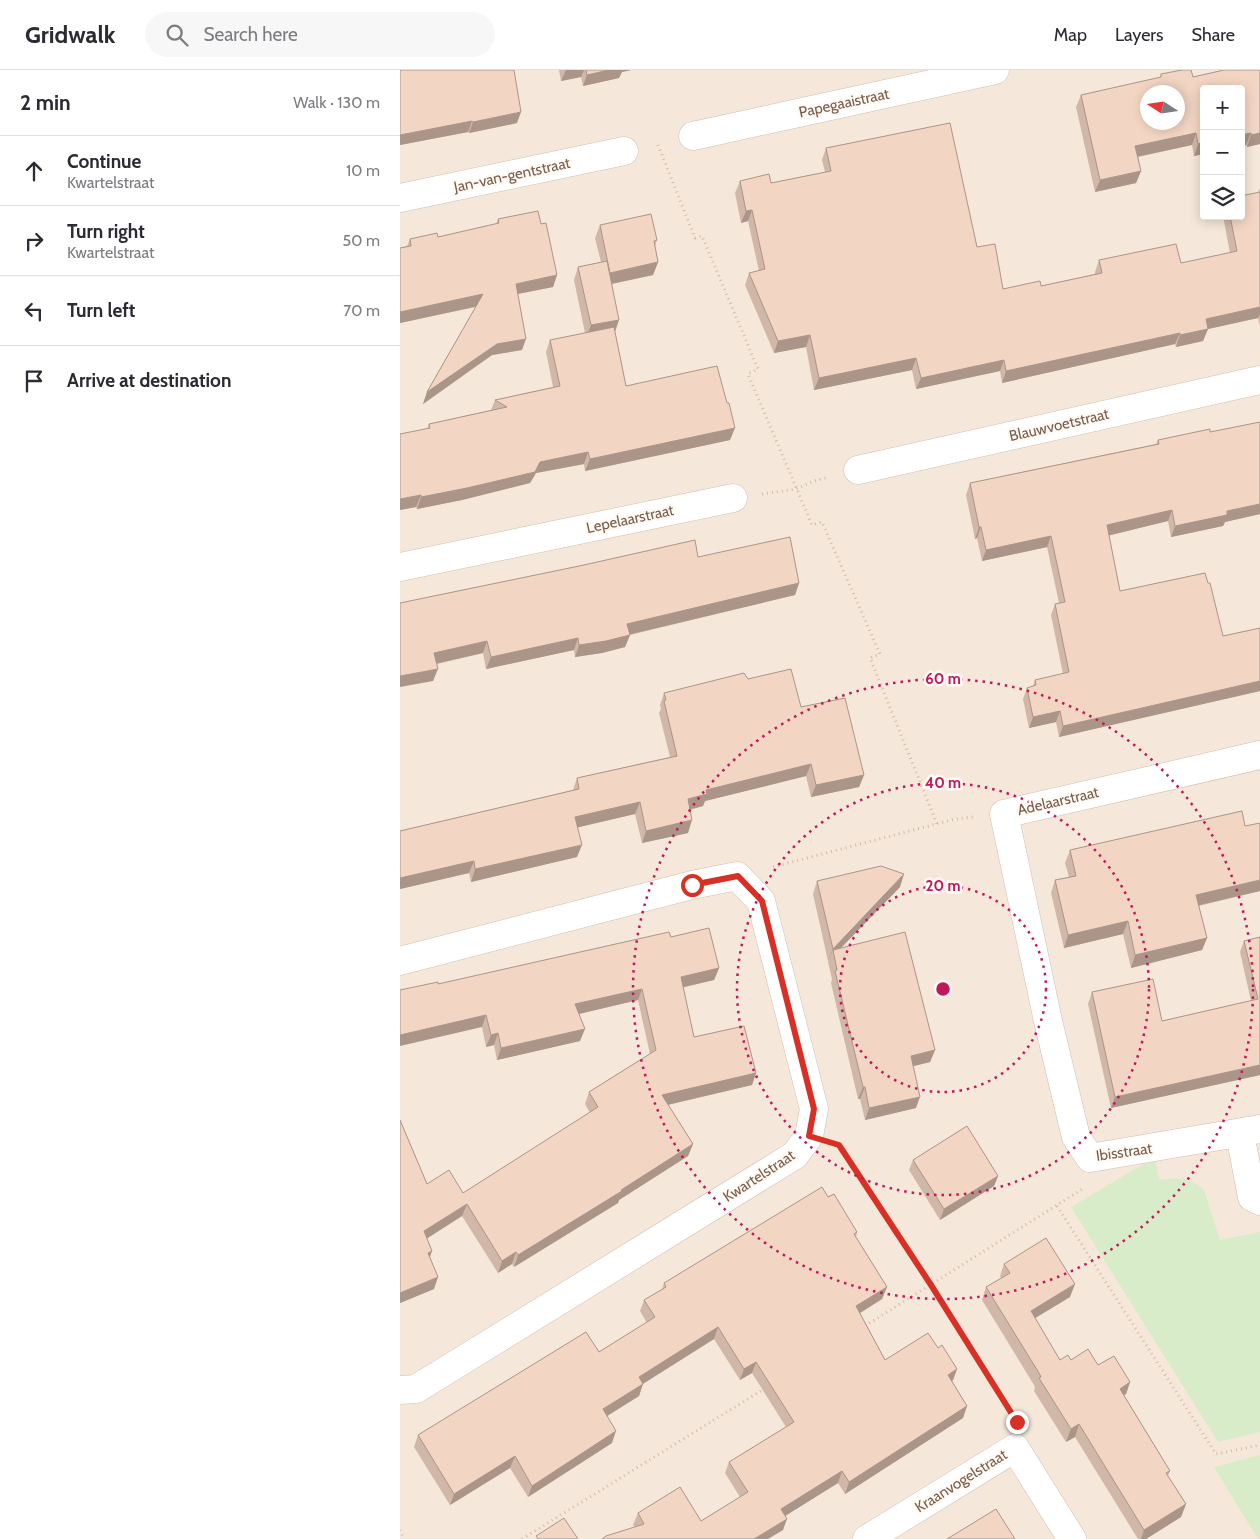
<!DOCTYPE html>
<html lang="en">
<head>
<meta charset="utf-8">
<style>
  :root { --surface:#fff; --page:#f7f7f7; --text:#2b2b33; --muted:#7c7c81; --line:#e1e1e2 }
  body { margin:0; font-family:Cabin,sans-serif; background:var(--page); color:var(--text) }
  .controls { position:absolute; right:15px; top:15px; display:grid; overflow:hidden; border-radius:5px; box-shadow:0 2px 12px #0003 }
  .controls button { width:45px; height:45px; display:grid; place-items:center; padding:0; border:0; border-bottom:1px solid var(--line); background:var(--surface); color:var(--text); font:25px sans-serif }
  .compass { position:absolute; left:740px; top:15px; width:45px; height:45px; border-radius:50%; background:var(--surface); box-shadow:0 2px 12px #0003; rotate:282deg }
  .stop { position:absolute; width:15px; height:15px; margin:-11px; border:4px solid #d93025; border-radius:50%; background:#fff }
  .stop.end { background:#d93025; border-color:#fff; box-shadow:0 1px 5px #0008 }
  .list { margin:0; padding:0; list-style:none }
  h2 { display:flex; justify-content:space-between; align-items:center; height:65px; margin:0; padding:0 20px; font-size:21px }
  h2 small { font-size:16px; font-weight:400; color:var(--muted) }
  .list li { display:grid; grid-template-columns:32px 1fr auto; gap:15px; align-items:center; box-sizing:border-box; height:70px; padding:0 20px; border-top:1px solid var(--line) }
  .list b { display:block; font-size:19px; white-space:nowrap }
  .list p { margin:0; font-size:16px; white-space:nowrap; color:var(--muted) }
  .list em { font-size:16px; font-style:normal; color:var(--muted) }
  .icon { flex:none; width:28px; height:28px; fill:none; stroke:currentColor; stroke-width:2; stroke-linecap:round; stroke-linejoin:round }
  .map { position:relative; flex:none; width:860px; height:1469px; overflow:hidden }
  header { display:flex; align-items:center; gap:30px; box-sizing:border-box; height:70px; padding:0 25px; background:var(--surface); border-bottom:1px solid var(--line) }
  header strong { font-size:24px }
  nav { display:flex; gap:28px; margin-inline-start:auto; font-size:18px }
  .search { width:350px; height:45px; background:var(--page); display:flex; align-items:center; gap:12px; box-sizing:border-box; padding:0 18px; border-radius:28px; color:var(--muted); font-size:19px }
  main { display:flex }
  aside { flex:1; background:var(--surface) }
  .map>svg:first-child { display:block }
  .residential { fill:#f5e8da; fill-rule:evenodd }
  .green { fill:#d8ecc9 }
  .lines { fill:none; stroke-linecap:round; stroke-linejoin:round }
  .minor-casing { stroke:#d1beb0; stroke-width:29 }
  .path { stroke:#d9b8a5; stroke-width:3; stroke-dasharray:1 4; stroke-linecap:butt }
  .minor { stroke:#fff; stroke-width:28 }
  .wall { fill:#d1b7a8; fill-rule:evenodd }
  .shaded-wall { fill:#aa9588 }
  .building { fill:#f3d5c3; stroke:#aa9588; fill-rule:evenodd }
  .route { stroke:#d93025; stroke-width:6 }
  .ring { fill:none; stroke:#c2185b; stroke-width:2.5; stroke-dasharray:2.5 5 }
  .labels { text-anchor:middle; stroke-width:5; stroke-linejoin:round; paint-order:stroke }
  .street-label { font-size:15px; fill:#7a5c4d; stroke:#fffaf3 }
  .centre { fill:#c2185b; stroke:#fffaf3; stroke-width:2.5 }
  .ring-label { font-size:15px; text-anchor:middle; font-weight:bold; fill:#c2185b; stroke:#fffaf3; stroke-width:5; stroke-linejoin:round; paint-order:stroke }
</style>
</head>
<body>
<header>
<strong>Gridwalk</strong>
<div class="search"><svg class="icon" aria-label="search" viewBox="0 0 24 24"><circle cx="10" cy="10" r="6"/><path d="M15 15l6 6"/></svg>Search here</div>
<nav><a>Map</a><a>Layers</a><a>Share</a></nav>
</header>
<main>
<aside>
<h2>2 min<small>Walk · 130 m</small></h2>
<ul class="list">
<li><svg class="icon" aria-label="ahead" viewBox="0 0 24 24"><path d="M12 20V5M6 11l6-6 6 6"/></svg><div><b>Continue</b><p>Kwartelstraat</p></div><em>10 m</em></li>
<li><svg class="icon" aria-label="right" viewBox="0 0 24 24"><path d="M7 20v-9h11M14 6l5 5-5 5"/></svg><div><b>Turn right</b><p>Kwartelstraat</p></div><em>50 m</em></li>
<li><svg class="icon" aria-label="left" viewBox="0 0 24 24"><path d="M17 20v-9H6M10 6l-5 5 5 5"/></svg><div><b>Turn left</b></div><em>70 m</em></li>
<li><svg class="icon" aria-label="arrive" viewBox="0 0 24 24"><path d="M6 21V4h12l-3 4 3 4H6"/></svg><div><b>Arrive at destination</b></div></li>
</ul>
</aside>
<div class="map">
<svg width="860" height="1469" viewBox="0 0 860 1469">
  <rect width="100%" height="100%" fill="#fdf6ec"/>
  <path class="residential" d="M 0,0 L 860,0 L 860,1469 L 0,1469 ZM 804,19 L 841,19 L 841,146 L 804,146 ZM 748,22 L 778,22 L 778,52 L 748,52 Z"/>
  <g class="green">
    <path d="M 755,1087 L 759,1110 C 775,1107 792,1108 804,1120 L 820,1170 L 860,1162 L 860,1362 L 818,1372 L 671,1137 Z"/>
    <path d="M 860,1385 L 860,1469 L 858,1469 L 814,1397 Z"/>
  </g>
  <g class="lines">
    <g class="minor-casing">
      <g id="minor">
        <path d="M 293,66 L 595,0"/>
        <path d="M 0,128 L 224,81"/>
        <path d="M 458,400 L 860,310"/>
        <path d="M 0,497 L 333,428"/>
        <path d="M 860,685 L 604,744 L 648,951 L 676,1067 L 690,1088 L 860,1059"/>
        <path d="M 0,891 L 292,815 L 337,806 L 361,831 L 414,1039 L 409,1066 L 395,1085 L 16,1319 L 0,1320"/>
        <path d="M 840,1064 L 852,1127 L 860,1131"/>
        <path d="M 467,1469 L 615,1378 L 672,1469"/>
      </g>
    </g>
    <g class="path">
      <path d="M 258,75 L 295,168 L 302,166 L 358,299 L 348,304 L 412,455 L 422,452 L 480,584 L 470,588 L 537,754"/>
      <path d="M 362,424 L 396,419 L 414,411 L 429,407"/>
      <path d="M 373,797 L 555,749 L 573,747"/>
      <path d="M 440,1076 L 531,1215 L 613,1346"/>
      <path d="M 657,1136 L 816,1384 L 860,1375"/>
      <path d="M 465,1256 L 684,1118"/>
      <path d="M 0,1460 L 4,1469"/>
      <path d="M 122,1469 L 364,1319"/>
    </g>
    <use href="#minor" class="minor"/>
  </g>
  <g class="wall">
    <path d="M 0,0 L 117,53 L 69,63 L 68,62 L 0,75 Z"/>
    <path d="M 159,0 L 231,0 L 222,2 L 219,8 L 183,16 L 181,7 L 161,11 Z"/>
    <path d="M 782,0 L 791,0 L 793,7 L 824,0 L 860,0 L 860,74 L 847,77 L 846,75 L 841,76 L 841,19 L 804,19 L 804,84 L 794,86 L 792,75 L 738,87 L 741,101 L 736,113 L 695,122 L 676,37 L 681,25 L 760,8 L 761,4 ZM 748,22 L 778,22 L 778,52 L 748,52 Z"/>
    <path d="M 426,78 L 577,177 L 603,219 L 641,216 L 695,204 L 695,202 L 699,190 L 781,193 L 830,183 L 823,146 L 841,146 L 858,123 L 860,118 L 860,256 L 858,248 L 808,259 L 803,271 L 776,277 L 775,274 L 602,313 L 600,301 L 516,319 L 512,300 L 414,320 L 406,277 L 374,283 L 345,215 L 349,203 L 359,201 L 348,151 L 341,153 L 335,123 L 340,111 L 371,113 L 425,102 L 422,90 Z"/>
    <path d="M 98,149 L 141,154 L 157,205 L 153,217 L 118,224 L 122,280 L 92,285 L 23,334 L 27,322 L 76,237 L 0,253 L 0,178 L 7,176 L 10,169 L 38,167 L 96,154 Z"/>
    <path d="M 200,155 L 257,170 L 255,176 L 258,192 L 253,205 L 212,214 L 215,262 L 226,316 L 330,370 L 185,401 L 184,394 L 136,403 L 130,413 L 62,430 L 17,439 L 16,437 L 0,440 L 0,364 L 27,359 L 29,354 L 91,340 L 95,330 L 153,317 L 146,282 L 150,270 L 185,263 L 174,210 L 178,197 L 201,192 L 195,168 Z"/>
    <path d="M 860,352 L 860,444 L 825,452 L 823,456 L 771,467 L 768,451 L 709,465 L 720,521 L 808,513 L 823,566 L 860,558 L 860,621 L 659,667 L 656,652 L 629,658 L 623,629 L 627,618 L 633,616 L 635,610 L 663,604 L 651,545 L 655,534 L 659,533 L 647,477 L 582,491 L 577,468 L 575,469 L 566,425 L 570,413 L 756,374 L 758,370 L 810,362 Z"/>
    <path d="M 298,487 L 399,513 L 395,525 L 230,565 L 225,577 L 202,583 L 175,587 L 174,580 L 86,599 L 83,583 L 37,594 L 33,611 L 0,533 Z"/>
    <path d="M 348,609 L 401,637 L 464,705 L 459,717 L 411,727 L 406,706 L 305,731 L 303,736 L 290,740 L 288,763 L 242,773 L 235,744 L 178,757 L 177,787 L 71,812 L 69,803 L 0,819 L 0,761 L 173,720 L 177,708 L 270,687 L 259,643 L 261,639 L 260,635 L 264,623 Z"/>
    <path d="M 670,780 L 860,821 L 799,836 L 807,868 L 802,880 L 731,898 L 723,864 L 664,878 L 651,823 L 655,810 L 669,807 L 665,793 Z"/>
    <path d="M 417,811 L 500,817 L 441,878 L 535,980 L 530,992 L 513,996 L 516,1038 L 465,1050 L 460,1029 L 458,1029 L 431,913 L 432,909 L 428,892 L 429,890 L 428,891 L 413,824 Z"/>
    <path d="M 271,867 L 319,898 L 314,910 L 283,917 L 294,967 L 356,1003 L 352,1015 L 268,1035 L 293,1074 L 288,1086 L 219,1130 L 218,1133 L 114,1197 L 112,1194 L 98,1203 L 62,1146 L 27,1168 L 34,1219 L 0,1233 L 0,1050 L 27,1114 L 63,1123 L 190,1043 L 185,1034 L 189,1022 L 250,984 L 238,930 L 179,944 L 180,971 L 97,990 L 94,975 L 86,977 L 82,957 L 38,914 Z"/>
    <path d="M 860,867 L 860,1005 L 711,1038 L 688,934 L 692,922 L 762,951 L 851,931 L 840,882 L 844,871 Z"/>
    <path d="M 513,1090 L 598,1106 L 594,1116 L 540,1150 L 509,1100 Z"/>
    <path d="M 428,1127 L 457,1162 L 456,1167 L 487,1217 L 482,1229 L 460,1243 L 485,1290 L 538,1278 L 557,1299 L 553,1310 L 552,1311 L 567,1336 L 563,1348 L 445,1424 L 438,1413 L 385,1446 L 383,1460 L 235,1457 L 233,1455 L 238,1443 L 301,1451 L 340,1427 L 325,1403 L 329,1392 L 386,1357 L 352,1303 L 340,1310 L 314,1269 L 243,1313 L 239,1326 L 207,1346 L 212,1373 L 128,1427 L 110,1398 L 50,1435 L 14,1377 L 18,1365 L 199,1282 L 247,1253 L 240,1241 L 244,1230 L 262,1220 L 264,1213 Z"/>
    <path d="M 604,1194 L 670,1227 L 635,1248 L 660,1290 L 671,1290 L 698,1295 L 730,1312 L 726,1324 L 724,1325 L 770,1401 L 768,1406 L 786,1434 L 781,1447 L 746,1469 L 738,1469 L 675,1367 L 666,1372 L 634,1321 L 635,1318 L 634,1315 L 582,1230 L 586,1217 L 601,1208 L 600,1206 Z"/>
  </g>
  <g class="shaded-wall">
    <path d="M 166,0 L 184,0 L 181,7 L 161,11 Z"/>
    <path d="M 209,0 L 231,0 L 222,2 L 219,8 L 183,16 L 187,5 Z"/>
    <path d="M 121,42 L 117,53 L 69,63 L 73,52 Z"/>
    <path d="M 72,51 L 68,62 L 0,75 L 0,65 Z"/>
    <path d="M 796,63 L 792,75 L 731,88 L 735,76 Z"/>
    <path d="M 851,63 L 846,75 L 841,76 L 841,65 Z"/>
    <path d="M 860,63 L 860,74 L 847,77 L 851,65 Z"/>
    <path d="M 804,72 L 804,84 L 794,86 L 798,74 Z"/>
    <path d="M 741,101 L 736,113 L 695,122 L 700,110 Z"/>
    <path d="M 352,140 L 348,151 L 341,153 L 346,141 Z"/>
    <path d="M 258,192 L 253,205 L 206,215 L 210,203 Z"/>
    <path d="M 157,205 L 153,217 L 112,225 L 116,214 Z"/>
    <path d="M 83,224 L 78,236 L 0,253 L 0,242 Z"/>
    <path d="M 860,237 L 860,244 L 858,248 L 808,259 L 803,271 L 776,277 L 780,265 L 806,249 Z"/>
    <path d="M 219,250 L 215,262 L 186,268 L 191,255 Z"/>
    <path d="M 780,263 L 775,274 L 602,313 L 606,301 Z"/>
    <path d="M 410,265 L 406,277 L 374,283 L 378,271 Z"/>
    <path d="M 126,269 L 122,280 L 92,285 L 23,334 L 27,322 L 97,274 Z"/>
    <path d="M 516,288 L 512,300 L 414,320 L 419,308 Z"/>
    <path d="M 604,290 L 600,301 L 516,319 L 521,308 Z"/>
    <path d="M 335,358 L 330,370 L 185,401 L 190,389 Z"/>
    <path d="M 188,382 L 184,394 L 136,403 L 130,413 L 62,430 L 17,439 L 21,427 L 140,392 Z"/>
    <path d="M 21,425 L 16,437 L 0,440 L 0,429 Z"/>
    <path d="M 860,434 L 860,444 L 825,452 L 823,456 L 771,467 L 775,456 L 827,441 Z"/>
    <path d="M 772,440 L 768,451 L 703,467 L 707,455 Z"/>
    <path d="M 579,457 L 581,457 L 577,468 L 575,469 Z"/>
    <path d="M 651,466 L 647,477 L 582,491 L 586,480 Z"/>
    <path d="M 399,513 L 395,525 L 223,566 L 227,554 Z"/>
    <path d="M 230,565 L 225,577 L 202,583 L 175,587 L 179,575 Z"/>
    <path d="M 178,568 L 174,580 L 86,599 L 91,587 Z"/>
    <path d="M 87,571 L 83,583 L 30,595 L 34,583 Z"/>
    <path d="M 38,599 L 33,611 L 0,617 L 0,606 Z"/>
    <path d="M 860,611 L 860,621 L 659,667 L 663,656 Z"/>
    <path d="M 660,641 L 656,652 L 629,658 L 633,647 Z"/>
    <path d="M 411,694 L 406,706 L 305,731 L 303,736 L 283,741 L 288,729 L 306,720 Z"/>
    <path d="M 464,705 L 459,717 L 411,727 L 416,715 Z"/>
    <path d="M 240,732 L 235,744 L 171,759 L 175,747 Z"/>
    <path d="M 292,750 L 288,763 L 242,773 L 246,761 Z"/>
    <path d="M 182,775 L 177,787 L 71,812 L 75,799 Z"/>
    <path d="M 74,791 L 69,803 L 0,819 L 0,808 Z"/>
    <path d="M 504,804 L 500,817 L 434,885 L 433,880 L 428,891 L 433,879 Z"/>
    <path d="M 860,810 L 860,821 L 791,837 L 796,825 Z"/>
    <path d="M 728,851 L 723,864 L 664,878 L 668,865 Z"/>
    <path d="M 807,868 L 802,880 L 731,898 L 735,885 Z"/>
    <path d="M 319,898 L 314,910 L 276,919 L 281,907 Z"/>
    <path d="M 242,919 L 238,930 L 170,946 L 175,934 Z"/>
    <path d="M 86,945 L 82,957 L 0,976 L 0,965 Z"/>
    <path d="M 185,959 L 180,971 L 97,990 L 101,978 Z"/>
    <path d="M 98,963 L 94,975 L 86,977 L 91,965 Z"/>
    <path d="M 535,980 L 530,992 L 506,998 L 511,986 Z"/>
    <path d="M 860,995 L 860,1005 L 711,1038 L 715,1027 Z"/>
    <path d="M 356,1003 L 352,1015 L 258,1037 L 262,1025 Z"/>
    <path d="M 463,1017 L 465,1017 L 460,1029 L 458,1029 Z"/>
    <path d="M 520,1027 L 516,1038 L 465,1050 L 469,1038 Z"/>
    <path d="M 293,1074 L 288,1086 L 219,1130 L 218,1133 L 114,1197 L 118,1185 Z"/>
    <path d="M 598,1106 L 594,1116 L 540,1150 L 544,1139 Z"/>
    <path d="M 67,1134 L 62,1146 L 20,1173 L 24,1161 Z"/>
    <path d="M 32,1181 L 28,1193 L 28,1183 Z"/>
    <path d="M 116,1182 L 112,1194 L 98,1203 L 102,1191 Z"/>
    <path d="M 38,1207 L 34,1219 L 0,1233 L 0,1223 Z"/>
    <path d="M 675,1214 L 670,1227 L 627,1253 L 631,1241 Z"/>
    <path d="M 487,1217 L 482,1229 L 452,1248 L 456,1236 Z"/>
    <path d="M 318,1257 L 314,1269 L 235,1319 L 239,1307 Z"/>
    <path d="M 356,1292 L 352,1303 L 340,1310 L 344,1299 Z"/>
    <path d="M 557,1299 L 553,1310 L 544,1317 L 548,1305 Z"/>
    <path d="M 730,1312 L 726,1324 L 715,1331 L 720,1319 Z"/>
    <path d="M 243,1314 L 239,1326 L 199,1351 L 203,1339 Z"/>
    <path d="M 567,1336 L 563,1348 L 445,1424 L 449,1412 Z"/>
    <path d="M 679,1354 L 675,1367 L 666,1372 L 671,1359 Z"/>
    <path d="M 216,1361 L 212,1373 L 128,1427 L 132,1416 Z"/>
    <path d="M 115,1386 L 110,1398 L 50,1435 L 54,1424 Z"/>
    <path d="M 442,1401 L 438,1413 L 377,1451 L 381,1439 Z"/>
    <path d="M 786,1434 L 781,1447 L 746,1469 L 741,1469 L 744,1460 Z"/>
    <path d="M 387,1449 L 383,1460 L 368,1469 L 354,1469 Z"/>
  </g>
  <g class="building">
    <path d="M 0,0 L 114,0 L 121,42 L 73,52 L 72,51 L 0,65 Z"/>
    <path d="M 186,0 L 209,0 L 187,5 Z"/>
    <path d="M 782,0 L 791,0 L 793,7 L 824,0 L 860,0 L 860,63 L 851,65 L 851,63 L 841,65 L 841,19 L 804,19 L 804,72 L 798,74 L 796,63 L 735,76 L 741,101 L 700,110 L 681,25 L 761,7 L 761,4 ZM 748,22 L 778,22 L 778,52 L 748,52 Z"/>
    <path d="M 550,53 L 577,177 L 595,174 L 603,219 L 640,211 L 641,216 L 702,203 L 699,190 L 776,174 L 781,193 L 837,181 L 830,146 L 841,146 L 841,126 L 860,122 L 860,237 L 806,249 L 808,259 L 780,265 L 780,263 L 606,301 L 604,290 L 521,308 L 516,288 L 419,308 L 410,265 L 378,271 L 349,203 L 365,199 L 352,140 L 346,141 L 340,111 L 369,104 L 371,113 L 431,101 L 426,78 Z"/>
    <path d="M 138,141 L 141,154 L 146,153 L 157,205 L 116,214 L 126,269 L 97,274 L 27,322 L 83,224 L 0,242 L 0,178 L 11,176 L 10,169 L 37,163 L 38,167 L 99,153 L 98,149 Z"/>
    <path d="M 251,144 L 257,170 L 254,171 L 258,192 L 210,203 L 200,155 Z"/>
    <path d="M 207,191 L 219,250 L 191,255 L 178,197 Z"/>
    <path d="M 214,257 L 226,316 L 317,296 L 327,333 L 329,333 L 335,358 L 190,389 L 188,382 L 140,392 L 135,402 L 67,418 L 21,427 L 21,425 L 0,429 L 0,364 L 30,358 L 29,354 L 107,337 L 95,330 L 160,316 L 150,270 Z"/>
    <path d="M 860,352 L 860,434 L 827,441 L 827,445 L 775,456 L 772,440 L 707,455 L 720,521 L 805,503 L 808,513 L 810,513 L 823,566 L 860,558 L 860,611 L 663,656 L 660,641 L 633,647 L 627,618 L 636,615 L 635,610 L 669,602 L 655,534 L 665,532 L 651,466 L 586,480 L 581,457 L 579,457 L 570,413 L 759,374 L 758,370 L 810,359 L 810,362 Z"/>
    <path d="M 390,467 L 399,513 L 227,554 L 230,565 L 206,571 L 179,575 L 178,568 L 91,587 L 87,571 L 34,583 L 38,599 L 0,606 L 0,533 L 184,495 L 295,470 L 298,487 Z"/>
    <path d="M 391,599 L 401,637 L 445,628 L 464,705 L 416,715 L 411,694 L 306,720 L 307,724 L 288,729 L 292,750 L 246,761 L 240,732 L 175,747 L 182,775 L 75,799 L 74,791 L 0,808 L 0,761 L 179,719 L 177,708 L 277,686 L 264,631 L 266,630 L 264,623 L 344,603 L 348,609 Z"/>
    <path d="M 842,741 L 845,756 L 860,753 L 860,810 L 796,825 L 807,868 L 735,885 L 728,851 L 668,865 L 655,810 L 676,806 L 670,780 Z"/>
    <path d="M 481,796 L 504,804 L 433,879 L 417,811 Z"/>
    <path d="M 309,858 L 319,898 L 281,907 L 294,967 L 344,956 L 356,1003 L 262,1025 L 293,1074 L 221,1120 L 222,1121 L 118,1185 L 116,1182 L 102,1191 L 67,1134 L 24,1161 L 32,1181 L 28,1183 L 38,1207 L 0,1223 L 0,1050 L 27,1114 L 49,1100 L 63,1123 L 198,1037 L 189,1022 L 256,980 L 242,919 L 175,934 L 185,959 L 101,978 L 98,963 L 91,965 L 86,945 L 0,965 L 0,920 L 38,912 L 38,914 L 269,862 L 271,867 Z"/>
    <path d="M 505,862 L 535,980 L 511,986 L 520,1027 L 469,1038 L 465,1017 L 463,1017 L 435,901 L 437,900 L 433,880 Z"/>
    <path d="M 860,867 L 860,995 L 715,1027 L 692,922 L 753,909 L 762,951 L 858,929 L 844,871 Z"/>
    <path d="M 567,1056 L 598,1106 L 544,1139 L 513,1090 Z"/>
    <path d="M 422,1117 L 428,1127 L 434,1124 L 457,1162 L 454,1164 L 487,1217 L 456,1236 L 485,1290 L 528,1263 L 538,1278 L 542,1275 L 557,1299 L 548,1305 L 567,1336 L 449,1412 L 442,1401 L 381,1439 L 387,1449 L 354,1469 L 202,1469 L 206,1466 L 244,1454 L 238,1443 L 280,1417 L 301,1451 L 348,1422 L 329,1392 L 394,1352 L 356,1292 L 344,1299 L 318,1257 L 239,1307 L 243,1314 L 203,1339 L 216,1361 L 132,1416 L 115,1386 L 54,1424 L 18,1365 L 186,1262 L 199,1282 L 255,1247 L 244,1230 L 266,1217 L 264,1213 Z"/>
    <path d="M 646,1168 L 675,1214 L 631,1241 L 660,1290 L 668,1285 L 671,1290 L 688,1279 L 698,1295 L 714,1286 L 730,1312 L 720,1319 L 770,1401 L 766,1403 L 786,1434 L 744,1460 L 679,1354 L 671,1359 L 639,1308 L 641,1307 L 639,1303 L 586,1217 L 610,1203 L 604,1194 Z"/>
    <path d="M 596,1439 L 615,1469 L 547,1469 Z"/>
    <path d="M 164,1448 L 178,1469 L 138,1469 L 136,1466 Z"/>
  </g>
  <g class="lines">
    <path class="route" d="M 292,815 L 338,806 L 362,831 L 414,1039 L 409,1066 L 439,1075 L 531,1215 L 617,1352"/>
  </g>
  <g class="ring">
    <circle cx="543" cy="919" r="103"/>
    <circle cx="543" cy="919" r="206"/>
    <circle cx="543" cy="919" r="310"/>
  </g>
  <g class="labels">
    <g class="street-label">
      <text transform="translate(444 33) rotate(-12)" y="5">Papegaaistraat</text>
      <text transform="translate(112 105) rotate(-12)" y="5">Jan-van-gentstraat</text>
      <text transform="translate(659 355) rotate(-13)" y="5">Blauwvoetstraat</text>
      <text transform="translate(230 449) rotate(-12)" y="5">Lepelaarstraat</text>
      <text transform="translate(658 731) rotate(-13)" y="5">Adelaarstraat</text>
      <text transform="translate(724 1082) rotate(-8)" y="5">Ibisstraat</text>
      <text transform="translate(359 1106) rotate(-33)" y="5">Kwartelstraat</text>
      <text transform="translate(561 1411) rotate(-32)" y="5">Kraanvogelstraat</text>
    </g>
  </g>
  <circle cx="543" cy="919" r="8" class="centre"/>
  <g class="ring-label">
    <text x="543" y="614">60 m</text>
    <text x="543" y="718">40 m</text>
    <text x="543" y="821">20 m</text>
  </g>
</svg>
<div class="controls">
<button>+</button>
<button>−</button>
<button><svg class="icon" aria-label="layers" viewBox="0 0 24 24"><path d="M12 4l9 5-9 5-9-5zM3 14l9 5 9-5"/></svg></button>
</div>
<svg class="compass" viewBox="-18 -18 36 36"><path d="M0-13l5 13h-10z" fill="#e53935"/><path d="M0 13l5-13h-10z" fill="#7c7c81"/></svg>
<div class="stop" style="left:292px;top:815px"></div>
<div class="stop end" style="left:617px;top:1352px"></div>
</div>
</main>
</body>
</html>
